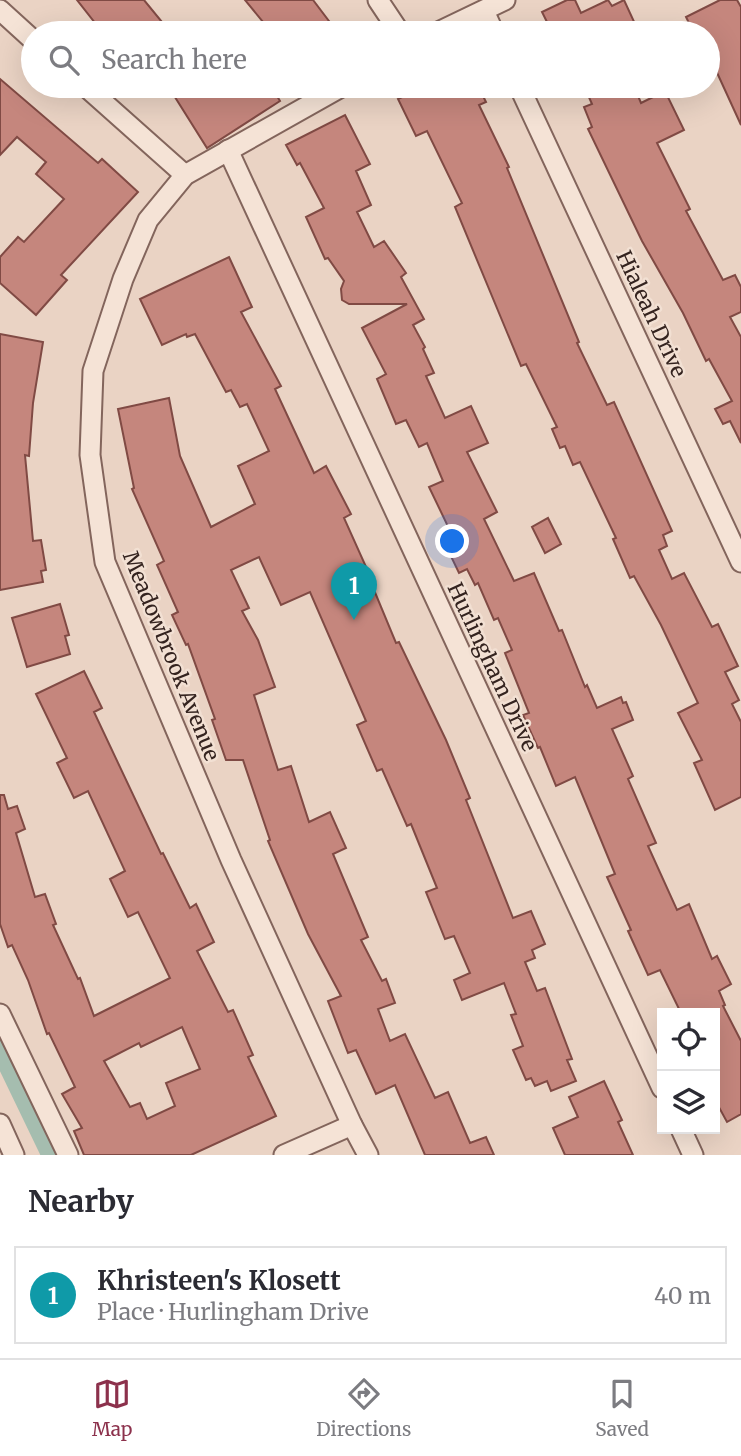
<!DOCTYPE html>
<html lang="en">
<head>
<meta charset="utf-8">
<style>
  :root { --surface:#fff; --page:#f2f2f3; --text:#2b2b33; --muted:#7c7c81; --line:#e1e1e2; --accent:#8c314c }
  body { margin:0; font-family:Merriweather,serif; background:var(--page); color:var(--text) }
  .controls { position:absolute; right:21px; bottom:21px; display:grid; overflow:hidden; border-radius:0px; box-shadow:0 7px 28px #0002 }
  .controls button { width:63px; height:63px; display:grid; place-items:center; padding:0; border:0; border-bottom:2px solid var(--line); background:var(--surface); color:var(--text); font:35px sans-serif }
  .you { position:absolute; left:453px; top:542px; width:24px; height:24px; margin:-18px; border:5px solid #fff; border-radius:50%; background:#1a73e8; box-shadow:0 0 0 10px #1a73e833 }
  .badge { display:grid; place-items:center; width:46px; height:46px; border-radius:50%; background:var(--accent); color:#fff; font-size:23px; font-weight:700 }
  .pin { position:absolute; translate:-50% -58px; filter:drop-shadow(0 2px 4px #0008) }
  .pin::after { content:''; position:absolute; top:37px; width:24px; height:21px; background:inherit; clip-path:polygon(0 0,100% 0,50% 100%) }
  .list { margin:0; padding:0; list-style:none }
  h2 { display:flex; justify-content:space-between; align-items:center; height:91px; margin:0; padding:0 28px; font-size:30px }
  h2 small { font-size:23px; font-weight:400; color:var(--muted) }
  .list li { display:grid; grid-template-columns:46px 1fr auto; gap:21px; align-items:center; box-sizing:border-box; height:98px; margin:0 14px 14px; padding:0 14px; border:2px solid var(--line); border-radius:0px }
  .list b { display:block; font-size:26px; white-space:nowrap }
  .list p { margin:0; font-size:23px; white-space:nowrap; color:var(--muted) }
  .list em { font-size:23px; font-style:normal; color:var(--muted) }
  .icon { flex:none; width:38px; height:38px; fill:none; stroke:currentColor; stroke-width:2; stroke-linecap:round; stroke-linejoin:round }
  .map { position:relative; flex:none; width:741px; height:1155px; overflow:hidden }
  .search { position:absolute; background:var(--surface); box-shadow:0 7px 28px #0002; left:21px; right:21px; top:21px; height:77px; display:flex; align-items:center; gap:18px; box-sizing:border-box; padding:0 24px; border-radius:38px; color:var(--muted); font-size:26px }
  .sheet { height:203px; background:var(--surface) }
  nav { display:flex; justify-content:space-around; align-items:center; box-sizing:border-box; height:98px; border-top:2px solid var(--line); background:var(--surface); font-size:19px; color:var(--muted) }
  nav a { display:grid; justify-items:center; gap:4px }
  nav .on { color:var(--accent) }
  .map>svg:first-child { display:block }
  .lines { fill:none; stroke-linecap:round; stroke-linejoin:round }
  .canal { stroke:#a5bdaf; stroke-width:21 }
  .building { fill:#c5867d; stroke:#804a44; stroke-width:2; fill-rule:evenodd }
  .street-casing { stroke:#83655c; stroke-width:23 }
  .street { stroke:#f5e3d6; stroke-width:19 }
  .labels { text-anchor:middle; stroke-width:5; stroke-linejoin:round; paint-order:stroke }
  .street-label { font-size:21px; fill:#34231f; stroke:#f2e0d3 }
</style>
</head>
<body>
<div class="map">
<svg width="741" height="1155" viewBox="0 0 741 1155">
  <rect width="100%" height="100%" fill="#ead3c4"/>
  <g class="lines">
    <path class="canal" d="M 0,1047 L 52,1155"/>
  </g>
  <g class="building">
    <path d="M 77,0 L 144,0 L 171,33 L 103,33 Z"/>
    <path d="M 245,0 L 313,0 L 338,33 L 272,33 Z"/>
    <path d="M 567,0 L 575,0 L 581,13 L 608,0 L 612,6 L 624,0 L 636,26 L 621,33 L 559,33 L 556,27 L 551,30 L 542,12 Z"/>
    <path d="M 720,0 L 737,0 L 741,7 L 741,125 L 708,53 L 708,33 L 694,33 L 686,17 Z"/>
    <path d="M 0,79 L 98,163 L 102,159 L 138,192 L 61,275 L 67,280 L 36,315 L 0,283 L 0,257 L 18,237 L 24,242 L 64,199 L 36,174 L 46,162 L 17,137 L 0,155 Z"/>
    <path d="M 168,86 L 271,86 L 280,101 L 207,148 Z"/>
    <path d="M 425,86 L 478,86 L 486,102 L 479,105 L 509,167 L 507,168 L 579,342 L 577,343 L 607,405 L 614,402 L 672,531 L 663,535 L 667,546 L 659,550 L 672,579 L 684,573 L 712,627 L 718,624 L 738,666 L 725,672 L 739,700 L 732,704 L 741,722 L 741,797 L 715,810 L 694,763 L 702,760 L 678,713 L 698,703 L 661,625 L 634,576 L 630,578 L 613,539 L 616,538 L 580,462 L 573,465 L 565,446 L 560,448 L 552,429 L 557,427 L 526,364 L 521,366 L 455,207 L 462,203 L 427,131 L 416,136 L 398,99 Z"/>
    <path d="M 584,86 L 634,86 L 641,103 L 665,91 L 684,130 L 657,143 L 690,209 L 686,211 L 723,280 L 735,275 L 741,287 L 741,312 L 730,317 L 741,337 L 741,443 L 730,421 L 723,424 L 715,409 L 732,401 L 709,359 L 706,361 L 683,313 L 642,241 L 588,129 L 592,127 L 584,107 L 592,104 Z"/>
    <path d="M 345,115 L 370,164 L 356,171 L 371,205 L 357,212 L 374,247 L 384,241 L 406,273 L 401,277 L 424,319 L 413,325 L 425,347 L 423,349 L 434,373 L 426,376 L 445,418 L 471,406 L 488,443 L 467,452 L 497,512 L 484,519 L 514,581 L 534,573 L 559,631 L 562,630 L 585,687 L 587,685 L 597,708 L 621,697 L 623,703 L 626,702 L 633,720 L 612,729 L 633,776 L 628,779 L 656,843 L 648,846 L 677,910 L 689,904 L 712,959 L 717,956 L 731,984 L 719,991 L 725,1005 L 723,1006 L 741,1041 L 741,1114 L 727,1122 L 715,1100 L 715,1013 L 681,1013 L 660,970 L 648,975 L 628,931 L 631,930 L 607,877 L 615,874 L 575,777 L 556,786 L 540,747 L 538,748 L 523,715 L 529,713 L 505,653 L 512,650 L 498,618 L 494,620 L 478,583 L 475,585 L 467,569 L 459,573 L 446,546 L 455,541 L 429,487 L 443,481 L 427,443 L 419,447 L 406,420 L 396,424 L 377,379 L 386,374 L 362,328 L 407,304 L 349,304 L 342,300 L 341,289 L 344,281 L 328,258 L 325,259 L 306,217 L 324,208 L 300,163 L 297,165 L 286,145 Z"/>
    <path d="M 229,257 L 252,307 L 241,312 L 281,386 L 275,389 L 314,473 L 326,466 L 351,514 L 344,518 L 371,578 L 369,578 L 396,643 L 399,642 L 446,740 L 470,798 L 466,800 L 513,918 L 531,911 L 545,944 L 532,950 L 535,958 L 525,962 L 537,991 L 545,988 L 572,1059 L 567,1060 L 576,1081 L 551,1091 L 547,1081 L 535,1086 L 531,1078 L 526,1080 L 513,1050 L 523,1046 L 511,1015 L 516,1014 L 504,983 L 462,1000 L 454,980 L 470,973 L 454,936 L 445,939 L 426,892 L 437,888 L 411,824 L 407,826 L 382,769 L 377,771 L 357,725 L 366,721 L 310,592 L 281,605 L 259,557 L 231,570 L 249,608 L 242,611 L 258,640 L 275,687 L 254,695 L 278,770 L 291,766 L 309,822 L 330,812 L 346,848 L 333,854 L 368,937 L 361,940 L 382,981 L 386,979 L 395,1003 L 378,1009 L 390,1041 L 405,1034 L 435,1098 L 448,1092 L 470,1143 L 486,1137 L 494,1155 L 425,1155 L 395,1085 L 376,1094 L 356,1050 L 348,1053 L 328,1001 L 341,996 L 308,934 L 268,841 L 270,840 L 243,760 L 226,760 L 212,720 L 215,719 L 188,644 L 186,645 L 172,615 L 178,612 L 157,565 L 164,561 L 132,489 L 134,488 L 118,409 L 169,398 L 180,456 L 211,527 L 255,504 L 238,466 L 269,451 L 247,404 L 240,407 L 231,390 L 226,392 L 195,334 L 187,337 L 186,334 L 162,345 L 140,299 Z"/>
    <path d="M 0,334 L 43,342 L 33,403 L 29,456 L 25,455 L 33,541 L 41,540 L 46,570 L 41,571 L 43,582 L 0,590 Z"/>
    <path d="M 548,518 L 561,544 L 545,553 L 532,527 Z"/>
    <path d="M 60,604 L 69,635 L 65,636 L 70,654 L 27,667 L 12,618 Z"/>
    <path d="M 84,671 L 102,708 L 94,712 L 161,854 L 163,853 L 190,908 L 196,904 L 214,942 L 197,951 L 228,1012 L 233,1010 L 253,1055 L 248,1057 L 276,1116 L 191,1155 L 84,1155 L 74,1131 L 82,1128 L 62,1094 L 75,1087 L 49,1033 L 47,1034 L 28,980 L 12,945 L 8,947 L 0,924 L 0,795 L 4,795 L 8,809 L 17,806 L 25,829 L 16,833 L 35,897 L 45,894 L 56,924 L 53,925 L 78,979 L 80,978 L 94,1016 L 170,978 L 138,912 L 128,917 L 110,879 L 125,871 L 88,791 L 74,798 L 57,763 L 67,758 L 36,694 ZM 182,1027 L 200,1069 L 166,1083 L 175,1106 L 147,1119 L 140,1103 L 130,1107 L 104,1061 L 139,1043 L 141,1047 Z"/>
    <path d="M 604,1081 L 622,1120 L 618,1122 L 633,1155 L 565,1155 L 553,1128 L 578,1117 L 569,1097 Z"/>
  </g>
  <g class="lines">
    <g class="street-casing">
      <g id="street">
        <path d="M 378,0 L 400,33"/>
        <path d="M 0,10 L 33,40"/>
        <path d="M 484,11 L 494,33"/>
        <path d="M 436,33 L 505,0"/>
        <path d="M 85,86 L 185,175"/>
        <path d="M 343,86 L 185,175 L 148,220 L 123,279 L 93,371 L 90,455 L 105,562 L 231,860 L 352,1125 L 368,1155"/>
        <path d="M 519,86 L 741,562"/>
        <path d="M 228,150 L 662,1088"/>
        <path d="M 0,1014 L 68,1155"/>
        <path d="M 0,1124 L 14,1155"/>
        <path d="M 681,1129 L 693,1155"/>
        <path d="M 284,1155 L 352,1125"/>
      </g>
    </g>
    <use href="#street" class="street"/>
  </g>
  <g class="labels">
    <g class="street-label">
      <text transform="translate(651 314) rotate(65)" y="7">Hialeah Drive</text>
      <text transform="translate(171 656) rotate(68)" y="7">Meadowbrook Avenue</text>
      <text transform="translate(492 667) rotate(65)" y="7">Hurlingham Drive</text>
    </g>
  </g>
</svg>
<div class="controls">
<button><svg class="icon" aria-label="locate" viewBox="0 0 24 24"><circle cx="12" cy="12" r="6"/><path d="M12 2v4M12 18v4M2 12h4M18 12h4"/></svg></button>
<button><svg class="icon" aria-label="layers" viewBox="0 0 24 24"><path d="M12 4l9 5-9 5-9-5zM3 14l9 5 9-5"/></svg></button>
</div>
<div class="you"></div>
<div class="pin badge" style="left:354px;top:620px;background:#0f9aa8">1</div>
<div class="search"><svg class="icon" aria-label="search" viewBox="0 0 24 24"><circle cx="10" cy="10" r="6"/><path d="M15 15l6 6"/></svg>Search here</div>
</div>
<section class="sheet">
<h2>Nearby<small></small></h2>
<ul class="list">
<li><span class="badge" style="background:#0f9aa8">1</span><div><b>Khristeen's Klosett</b><p>Place · Hurlingham Drive</p></div><em>40 m</em></li>
</ul>
</section>
<nav>
<a class="on"><svg class="icon" aria-label="map" viewBox="0 0 24 24"><path d="M3 6l6-2 6 2 6-2v14l-6 2-6-2-6 2zM9 4v14M15 6v14"/></svg>Map</a>
<a><svg class="icon" aria-label="directions" viewBox="0 0 24 24"><path d="M12 3l9 9-9 9-9-9zM9 14v-3h6M13 9l2 2-2 2"/></svg>Directions</a>
<a><svg class="icon" aria-label="saved" viewBox="0 0 24 24"><path d="M7 4h10v16l-5-4-5 4z"/></svg>Saved</a>
</nav>
</body>
</html>
